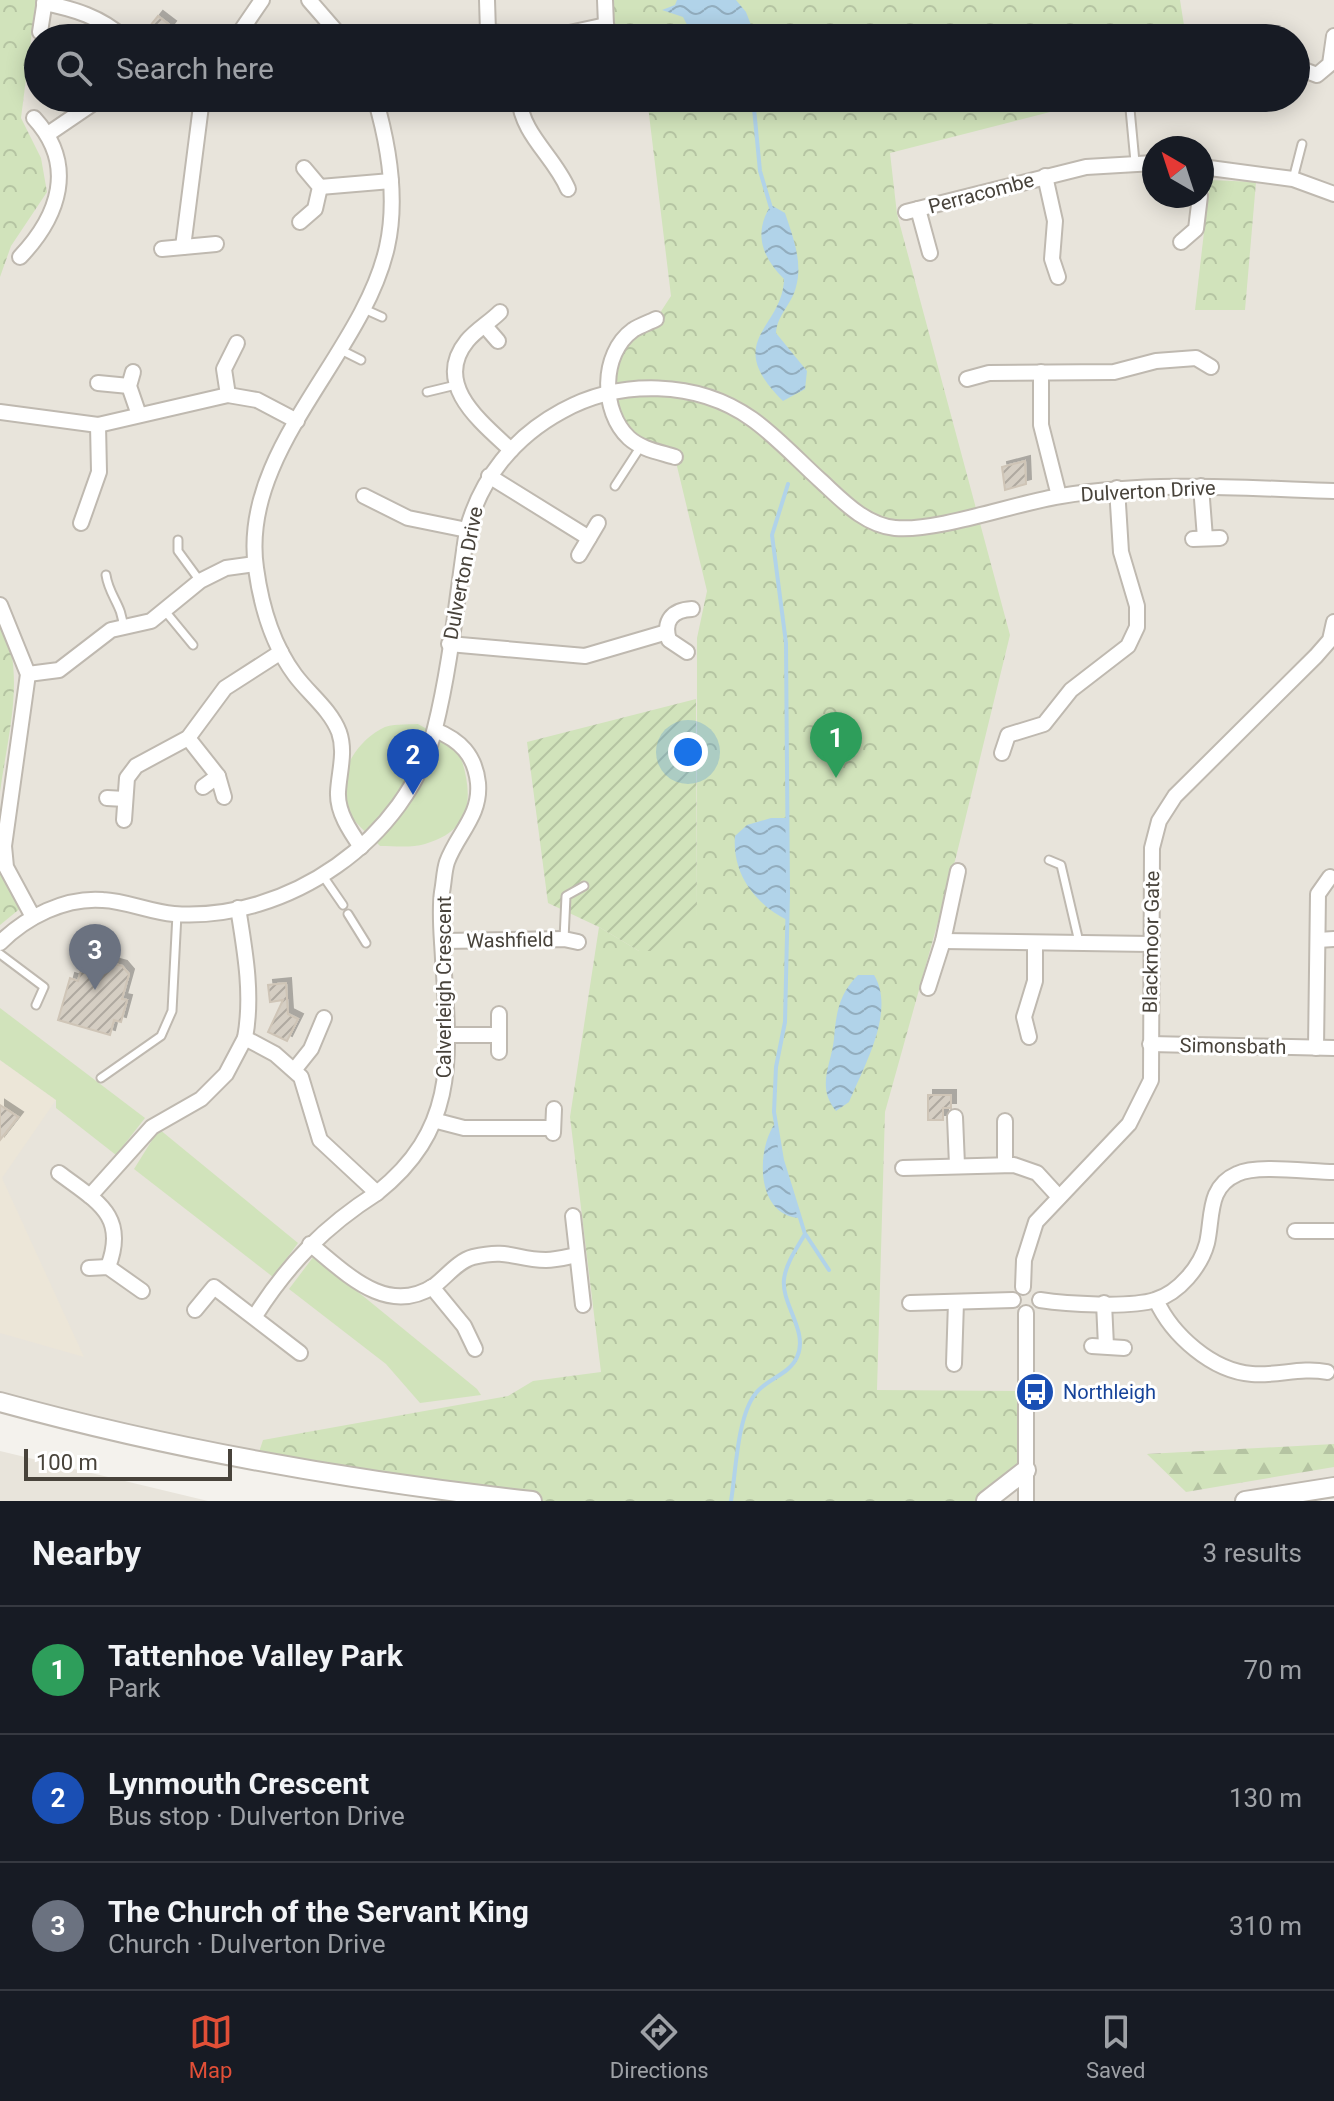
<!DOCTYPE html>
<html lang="en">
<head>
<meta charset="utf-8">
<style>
  :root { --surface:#171b24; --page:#242831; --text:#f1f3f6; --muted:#9ea1a6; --line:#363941; --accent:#e14f37 }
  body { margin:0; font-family:Roboto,sans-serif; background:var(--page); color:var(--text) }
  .compass { position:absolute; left:1142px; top:136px; width:72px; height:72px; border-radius:50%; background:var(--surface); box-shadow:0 4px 20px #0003; rotate:321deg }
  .scale { position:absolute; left:24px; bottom:20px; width:208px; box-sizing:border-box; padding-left:8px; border:4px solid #48433b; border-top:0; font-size:22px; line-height:28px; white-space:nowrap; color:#48433b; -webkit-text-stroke:6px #fff; paint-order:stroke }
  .you { position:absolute; left:688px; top:752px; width:28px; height:28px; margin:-20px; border:6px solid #fff; border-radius:50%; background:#1a73e8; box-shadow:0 0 0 12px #1a73e833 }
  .badge { display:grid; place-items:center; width:52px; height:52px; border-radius:50%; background:var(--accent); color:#fff; font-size:26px; font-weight:700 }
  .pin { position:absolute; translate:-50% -66px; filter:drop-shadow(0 2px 4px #0008) }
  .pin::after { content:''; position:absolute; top:42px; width:28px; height:24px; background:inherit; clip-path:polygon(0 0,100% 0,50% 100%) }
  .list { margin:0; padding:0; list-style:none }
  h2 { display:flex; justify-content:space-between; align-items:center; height:104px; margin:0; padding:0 32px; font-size:34px }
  h2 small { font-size:26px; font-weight:400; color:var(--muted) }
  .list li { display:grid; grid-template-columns:52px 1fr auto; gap:24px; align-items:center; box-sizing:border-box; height:128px; padding:0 32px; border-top:2px solid var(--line) }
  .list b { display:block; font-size:30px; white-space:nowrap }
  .list p { margin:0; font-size:26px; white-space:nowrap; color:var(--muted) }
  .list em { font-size:26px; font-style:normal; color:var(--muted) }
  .icon { flex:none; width:44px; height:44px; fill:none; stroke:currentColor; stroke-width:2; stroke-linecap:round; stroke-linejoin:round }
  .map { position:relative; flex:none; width:1334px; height:1501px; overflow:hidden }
  .search { position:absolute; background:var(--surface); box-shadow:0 4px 20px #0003; left:24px; right:24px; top:24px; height:88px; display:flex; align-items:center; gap:20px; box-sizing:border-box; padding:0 28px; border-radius:44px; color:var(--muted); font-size:30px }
  .sheet { height:488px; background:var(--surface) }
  nav { display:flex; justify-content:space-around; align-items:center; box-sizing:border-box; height:112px; border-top:2px solid var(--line); background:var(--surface); font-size:22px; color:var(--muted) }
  nav a { display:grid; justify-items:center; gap:4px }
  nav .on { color:var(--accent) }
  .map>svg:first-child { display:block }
  .residential { fill:#e8e4db; fill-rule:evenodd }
  .education { fill:#ece6d8 }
  .grass { fill:#d1e3bb }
  .forest { fill:url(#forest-firs) }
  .park { fill:url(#park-crowns) }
  .garden { fill:url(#garden-furrows) }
  .water { fill:url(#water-waves) }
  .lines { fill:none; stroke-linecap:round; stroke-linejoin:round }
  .stream { stroke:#b1d3e9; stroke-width:4 }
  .building { fill:url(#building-hatch); stroke:#cfc5b7; stroke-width:2; filter:url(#shadow) }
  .service-casing { stroke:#bfb9b0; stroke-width:11 }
  .minor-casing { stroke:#bfb9b0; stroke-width:18 }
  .tertiary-casing { stroke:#bfb9b0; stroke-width:22 }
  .service { stroke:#fff; stroke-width:7 }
  .minor { stroke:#fff; stroke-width:14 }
  .tertiary { stroke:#fff; stroke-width:18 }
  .labels { text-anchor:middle; stroke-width:6; stroke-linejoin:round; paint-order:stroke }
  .street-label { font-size:20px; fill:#48433b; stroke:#fff }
  .transit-label { font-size:20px; fill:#164399; stroke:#fff; text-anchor:start }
</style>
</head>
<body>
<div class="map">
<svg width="1334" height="1501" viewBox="0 0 1334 1501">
  <defs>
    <pattern id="forest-firs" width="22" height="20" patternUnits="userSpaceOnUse" patternTransform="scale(2)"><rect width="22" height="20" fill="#d1e3bb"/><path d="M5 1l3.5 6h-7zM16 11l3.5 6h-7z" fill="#b5c4a2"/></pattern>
    <pattern id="park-crowns" width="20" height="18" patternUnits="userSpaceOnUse" patternTransform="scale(2)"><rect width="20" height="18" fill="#d1e3bb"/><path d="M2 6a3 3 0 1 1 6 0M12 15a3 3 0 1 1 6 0" fill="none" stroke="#b5c4a2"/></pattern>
    <pattern id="garden-furrows" width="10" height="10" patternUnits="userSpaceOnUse" patternTransform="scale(2)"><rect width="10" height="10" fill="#d1e3bb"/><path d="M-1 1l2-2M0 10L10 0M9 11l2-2" fill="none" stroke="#b5c4a2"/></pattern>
    <pattern id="water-waves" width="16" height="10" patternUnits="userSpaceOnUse" patternTransform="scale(2)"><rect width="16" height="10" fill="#b1d3e9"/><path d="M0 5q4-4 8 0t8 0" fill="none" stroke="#92adbe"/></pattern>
    <pattern id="building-hatch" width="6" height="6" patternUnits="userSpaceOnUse" patternTransform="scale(2)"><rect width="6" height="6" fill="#d5cec3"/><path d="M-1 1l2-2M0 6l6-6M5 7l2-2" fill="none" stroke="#afa9a0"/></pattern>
    <filter id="shadow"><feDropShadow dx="5" dy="-5" stdDeviation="0" flood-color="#0004"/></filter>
  </defs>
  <rect width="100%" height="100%" fill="#f4f2ed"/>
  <g class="residential">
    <path d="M 0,0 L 1334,0 L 1334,1477 L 1234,1501 L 532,1501 L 483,1496 L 0,1402 ZM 38,38 L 1296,38 L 1296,98 L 38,98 ZM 1154,148 L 1202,148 L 1202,196 L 1154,196 Z"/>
    <path d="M 0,1451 L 208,1501 L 0,1501 Z"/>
  </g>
  <path class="education" d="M 0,1060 L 56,1100 L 2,1178 L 84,1357 L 0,1333 Z"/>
  <g class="grass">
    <path d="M 418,724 L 457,746 C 472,787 479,829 425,844 C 412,848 394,846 380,846 C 371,836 357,826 350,814 C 331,783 353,744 381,729 C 391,723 407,725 418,724 Z"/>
    <path d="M 0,1008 L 145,1118 L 116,1155 L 56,1108 L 56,1100 L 0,1060 Z"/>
    <path d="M 159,1129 L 298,1243 L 273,1277 L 134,1169 Z"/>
    <path d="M 314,1256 L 477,1389 L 481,1395 L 420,1403 L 386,1364 L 289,1289 Z"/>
  </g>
  <path class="forest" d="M 1334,1444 L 1334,1467 L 1186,1492 L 1147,1454 Z"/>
  <g class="park">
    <path d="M 0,0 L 36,0 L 21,118 L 41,158 L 47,192 L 11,246 L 0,277 Z"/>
    <path d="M 605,0 L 1180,0 L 1186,38 L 612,38 Z"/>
    <path d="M 647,98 L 1125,98 L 1058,110 L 890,153 L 897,214 L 1010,635 L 956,857 L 885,1112 L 877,1390 L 1027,1391 L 1026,1470 L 986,1501 L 469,1501 L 256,1461 L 263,1440 L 508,1396 L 533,1381 L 601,1372 L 570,1117 L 599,927 L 639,951 L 697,916 L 697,638 L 707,591 L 675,458 L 641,446 L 611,413 L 620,343 L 656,319 L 671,296 Z"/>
    <path d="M 1210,180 L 1256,182 L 1245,310 L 1195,310 Z"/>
    <path d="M 0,617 C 27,672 8,733 0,792 Z"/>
    <path d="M 0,862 L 22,907 L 0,925 Z"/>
  </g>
  <path class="garden" d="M 696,699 L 697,917 L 658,951 L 639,951 L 599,927 L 548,903 L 527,742 Z"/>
  <g class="water">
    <path d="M 677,0 L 736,0 L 746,12 L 756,38 L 694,38 L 683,17 L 662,10 L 675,5 Z"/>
    <path d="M 771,205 L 785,213 C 793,237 803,262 796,287 C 792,304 777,315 776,333 L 807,371 L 805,389 L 783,401 C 721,340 783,329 784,279 C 762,257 753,233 771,205 Z"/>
    <path d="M 771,818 L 787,818 L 787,920 C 754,903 732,873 735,836 L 747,825 Z"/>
    <path d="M 858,975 L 874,975 C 896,1011 864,1066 849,1102 L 836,1111 C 816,1086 831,1066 834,1039 C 836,1013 839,994 858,975 Z"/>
    <path d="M 776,1122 L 782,1160 L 799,1218 C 755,1215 756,1148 776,1122 Z"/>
  </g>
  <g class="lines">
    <g class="stream">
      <path d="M 753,98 L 760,171 L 771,208"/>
      <path d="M 806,1235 L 829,1270"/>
      <path d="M 731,1501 C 736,1472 737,1416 756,1393 C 767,1379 790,1374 797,1357 C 809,1332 781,1304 784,1279 C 786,1263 797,1248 805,1234 L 782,1160 L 774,1112 L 776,1067 L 785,1022 L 788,893 L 786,643 L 772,535 L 788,484"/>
    </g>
  </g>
  <g class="building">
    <path d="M 158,16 L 171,26 L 162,38 L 154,38 L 146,31 Z"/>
    <path d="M 1025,461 L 1026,484 L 1005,490 L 1002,467 Z"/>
    <path d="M 85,956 L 122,966 L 129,974 L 122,999 L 127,1000 L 121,1022 L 114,1020 L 110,1035 L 58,1020 L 70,978 L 78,981 Z"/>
    <path d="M 286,983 L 288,1014 L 298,1019 L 287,1041 L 268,1032 L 283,1000 L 270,1002 L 268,985 Z"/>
    <path d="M 928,1095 L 951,1095 L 951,1108 L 943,1108 L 943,1120 L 928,1120 Z"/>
    <path d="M 0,1105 L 18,1117 L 0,1140 Z"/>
  </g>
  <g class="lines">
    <g class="service-casing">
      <g id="service">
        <path d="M 1130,109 L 1135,162"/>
        <path d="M 1293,179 L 1302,144"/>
        <path d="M 362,308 L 382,317"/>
        <path d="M 341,350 L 361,360"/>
        <path d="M 427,392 L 456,385"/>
        <path d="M 615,486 L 641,446"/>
        <path d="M 178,540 L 178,551 L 200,581"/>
        <path d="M 106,575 C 109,596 123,606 123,627"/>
        <path d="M 165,611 L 193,645"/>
        <path d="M 1049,860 L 1061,865 L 1079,942"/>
        <path d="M 323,876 L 343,905"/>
        <path d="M 348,914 L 366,943"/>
        <path d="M 564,939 L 566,896 L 584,886"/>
        <path d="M 0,954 L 44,987 L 36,1005"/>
        <path d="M 101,1078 L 161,1036 L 172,1011 L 177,914"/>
      </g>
    </g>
    <g class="minor-casing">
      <g id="minor">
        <path d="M 309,0 L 342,38"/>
        <path d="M 487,0 L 488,32"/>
        <path d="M 605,0 L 606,25 L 612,38"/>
        <path d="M 44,3 C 74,9 101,17 124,38"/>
        <path d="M 40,32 L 45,0"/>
        <path d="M 236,38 L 262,0"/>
        <path d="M 471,38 L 488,32 L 551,37 L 606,25"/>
        <path d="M 1296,67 L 1317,75 L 1330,64 L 1334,36"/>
        <path d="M 519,98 C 522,135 554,156 568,189"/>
        <path d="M 48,134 L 101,98"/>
        <path d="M 1202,167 L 1293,179 L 1334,194"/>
        <path d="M 1045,176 L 1055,221 L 1052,259 L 1058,277"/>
        <path d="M 320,187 L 391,181"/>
        <path d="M 918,209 L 930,253"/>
        <path d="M 906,212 L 1086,167 L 1154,163"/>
        <path d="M 300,222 L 315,209 L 320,187 L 304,168"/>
        <path d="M 1181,242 L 1196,229 L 1200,196"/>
        <path d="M 183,247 L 202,98"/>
        <path d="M 162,249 L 216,244"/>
        <path d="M 20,257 C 59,216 77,165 34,118"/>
        <path d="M 500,312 C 490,322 476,330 467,341 C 432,384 481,422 511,450"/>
        <path d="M 656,319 C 648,323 639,326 633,330 C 600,354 601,412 629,438 C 641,449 659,452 675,457"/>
        <path d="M 485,326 L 498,341"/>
        <path d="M 133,372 L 129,386 L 139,415"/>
        <path d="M 1041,372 L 1041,425 L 1059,496"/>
        <path d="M 967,379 L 989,373 L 1114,372 L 1156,361 L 1196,358 L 1211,367"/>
        <path d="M 98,383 L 129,386"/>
        <path d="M 228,395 L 224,369 L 237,343"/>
        <path d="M 0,412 L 98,425 L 228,395 L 257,400 L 297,421"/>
        <path d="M 489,476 L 589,538"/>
        <path d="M 1201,486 L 1205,538"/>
        <path d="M 364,496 L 408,518 L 467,530"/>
        <path d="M 81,523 L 99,472 L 98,425"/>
        <path d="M 1193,539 L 1220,538"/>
        <path d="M 579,555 L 598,523"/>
        <path d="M 0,605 L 28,674 L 4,846 L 6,867 L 33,917"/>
        <path d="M 449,644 L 585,656 L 667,632"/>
        <path d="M 687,652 L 669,640 C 663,621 672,610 692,609"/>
        <path d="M 28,674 L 59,670 L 111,630 L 151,621 L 200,581 L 226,568 L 255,564"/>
        <path d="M 188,738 L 218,776 L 224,797"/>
        <path d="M 1002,753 L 1008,735 L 1044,724 L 1071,690 L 1128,646 L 1137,627 L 1137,606 L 1121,552 L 1117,488"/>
        <path d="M 203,787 L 218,776"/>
        <path d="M 107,798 L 125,799"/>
        <path d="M 124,820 L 127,778 L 136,766 L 188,738 L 225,688 L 281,652"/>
        <path d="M 361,847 C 350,831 337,812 338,792 C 339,772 346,752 339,732 C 330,709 309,694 295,675 C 272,644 261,605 256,568 C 239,451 363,355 387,247 C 398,198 389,146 375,98"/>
        <path d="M 238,908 C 245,951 253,995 245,1038 L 275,1054 L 301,1077 L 320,1140 L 377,1193 C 460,1127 449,1054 443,959 C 442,937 439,913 442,892 C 444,882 444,871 447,862 C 457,834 481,816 478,783 C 475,755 460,740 435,730"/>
        <path d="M 1318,940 L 1334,939"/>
        <path d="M 442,941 L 564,939 L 578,942"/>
        <path d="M 943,941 L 1150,944"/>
        <path d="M 0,943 C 26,917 65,897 103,900 C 126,901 150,912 174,914 C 287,922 408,839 435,728 C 451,664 457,596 467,530 C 481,478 514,437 562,411 C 620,379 697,380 752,419 C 776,436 798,460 820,480 C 841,499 864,525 895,528 C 937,532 1016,503 1061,496 C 1152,481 1243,488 1334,491"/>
        <path d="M 928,988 L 943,941 L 958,871"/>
        <path d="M 499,1014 L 499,1052"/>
        <path d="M 448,1035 L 499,1035"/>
        <path d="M 1029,1037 L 1024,1017 L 1035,981 L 1035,944"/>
        <path d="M 1150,1044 L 1334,1048"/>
        <path d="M 1316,1048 L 1318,894 L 1330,877"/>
        <path d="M 295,1069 L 311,1049 L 324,1018"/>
        <path d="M 955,1117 L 957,1165"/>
        <path d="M 437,1121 L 464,1128 L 552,1128"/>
        <path d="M 1005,1121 L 1005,1165"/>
        <path d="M 553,1133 L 554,1109"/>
        <path d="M 903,1168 L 1014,1165 L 1037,1173 L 1059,1197"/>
        <path d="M 59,1173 C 96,1201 128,1215 108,1267"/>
        <path d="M 90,1196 L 152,1127 L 201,1099 L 226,1074 L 245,1038"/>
        <path d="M 573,1216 L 583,1305"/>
        <path d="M 1295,1231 L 1334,1231"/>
        <path d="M 310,1244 C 345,1272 386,1317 434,1286 C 446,1277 458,1261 473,1257 C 510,1248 515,1260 546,1260 C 556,1260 567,1257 577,1255"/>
        <path d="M 89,1268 L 108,1267 L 142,1291"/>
        <path d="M 432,1287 L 464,1326 L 475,1349"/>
        <path d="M 1023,1287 L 1024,1260 L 1036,1222 L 1129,1124 L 1151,1080 L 1152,848 L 1159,821 L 1175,796 L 1316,656 L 1330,640 L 1334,622"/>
        <path d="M 1040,1300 C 1066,1304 1130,1308 1155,1300 C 1179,1293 1201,1266 1207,1243 C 1213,1217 1207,1187 1237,1174 C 1257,1164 1310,1172 1334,1172"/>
        <path d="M 1156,1300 C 1172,1335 1212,1371 1252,1374 C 1278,1376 1301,1367 1327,1372"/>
        <path d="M 910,1303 L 1013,1300"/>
        <path d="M 1104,1303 L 1106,1346"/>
        <path d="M 195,1310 L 214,1287 L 300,1353"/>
        <path d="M 1026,1313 L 1026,1501"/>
        <path d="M 255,1316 C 288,1264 325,1226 377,1193"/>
        <path d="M 1092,1346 L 1124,1348"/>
        <path d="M 954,1364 L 956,1302"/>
      </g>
    </g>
    <g class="tertiary-casing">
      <g id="tertiary">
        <path d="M 0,1402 C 174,1450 352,1481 532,1501"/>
        <path d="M 986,1501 L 1026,1470"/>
        <path d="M 1245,1501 L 1334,1487"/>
      </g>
    </g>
    <use href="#service" class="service"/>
    <use href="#minor" class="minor"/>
    <use href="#tertiary" class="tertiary"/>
  </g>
  <defs>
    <g id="bus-disc" transform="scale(2)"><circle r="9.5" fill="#1a4fb4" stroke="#fff"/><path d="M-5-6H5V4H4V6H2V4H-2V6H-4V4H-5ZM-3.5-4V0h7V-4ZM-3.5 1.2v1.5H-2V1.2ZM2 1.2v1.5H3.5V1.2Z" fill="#fff"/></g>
  </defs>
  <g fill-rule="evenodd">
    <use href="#bus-disc" x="1035" y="1392"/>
  </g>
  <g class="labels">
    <g class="street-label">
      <text transform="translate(981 193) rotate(-15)" y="7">Perracombe</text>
      <text transform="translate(1148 491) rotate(-3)" y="7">Dulverton Drive</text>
      <text transform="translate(463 573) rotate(-79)" y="7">Dulverton Drive</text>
      <text transform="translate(510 940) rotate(-1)" y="7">Washfield</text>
      <text transform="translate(1151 942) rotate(-89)" y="7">Blackmoor Gate</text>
      <text transform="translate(444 987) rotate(-90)" y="7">Calverleigh Crescent</text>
      <text transform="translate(1233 1046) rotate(1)" y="7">Simonsbath</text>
    </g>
    <g class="transit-label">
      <text x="1063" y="1399">Northleigh</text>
    </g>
  </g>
</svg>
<svg class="compass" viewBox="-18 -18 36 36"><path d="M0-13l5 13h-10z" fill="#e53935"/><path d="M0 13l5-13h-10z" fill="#9ea1a6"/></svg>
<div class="scale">100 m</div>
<div class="you"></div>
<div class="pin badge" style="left:836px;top:778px;background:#2e9e5b">1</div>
<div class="pin badge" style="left:413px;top:795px;background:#1a4fb4">2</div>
<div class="pin badge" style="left:95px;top:990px;background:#6b7280">3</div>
<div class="search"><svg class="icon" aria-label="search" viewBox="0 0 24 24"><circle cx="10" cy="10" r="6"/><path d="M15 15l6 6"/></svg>Search here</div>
</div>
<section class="sheet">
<h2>Nearby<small>3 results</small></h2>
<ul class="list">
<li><span class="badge" style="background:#2e9e5b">1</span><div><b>Tattenhoe Valley Park</b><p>Park</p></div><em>70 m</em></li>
<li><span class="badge" style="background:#1a4fb4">2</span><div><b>Lynmouth Crescent</b><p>Bus stop · Dulverton Drive</p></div><em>130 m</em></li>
<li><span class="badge" style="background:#6b7280">3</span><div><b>The Church of the Servant King</b><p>Church · Dulverton Drive</p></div><em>310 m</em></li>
</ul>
</section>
<nav>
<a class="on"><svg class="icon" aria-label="map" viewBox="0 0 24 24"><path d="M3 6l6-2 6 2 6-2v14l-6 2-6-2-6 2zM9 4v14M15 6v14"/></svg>Map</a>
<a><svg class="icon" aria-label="directions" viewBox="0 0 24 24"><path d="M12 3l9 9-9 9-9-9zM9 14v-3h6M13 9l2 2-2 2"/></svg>Directions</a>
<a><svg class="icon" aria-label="saved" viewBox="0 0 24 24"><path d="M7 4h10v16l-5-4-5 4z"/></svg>Saved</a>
</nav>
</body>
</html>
